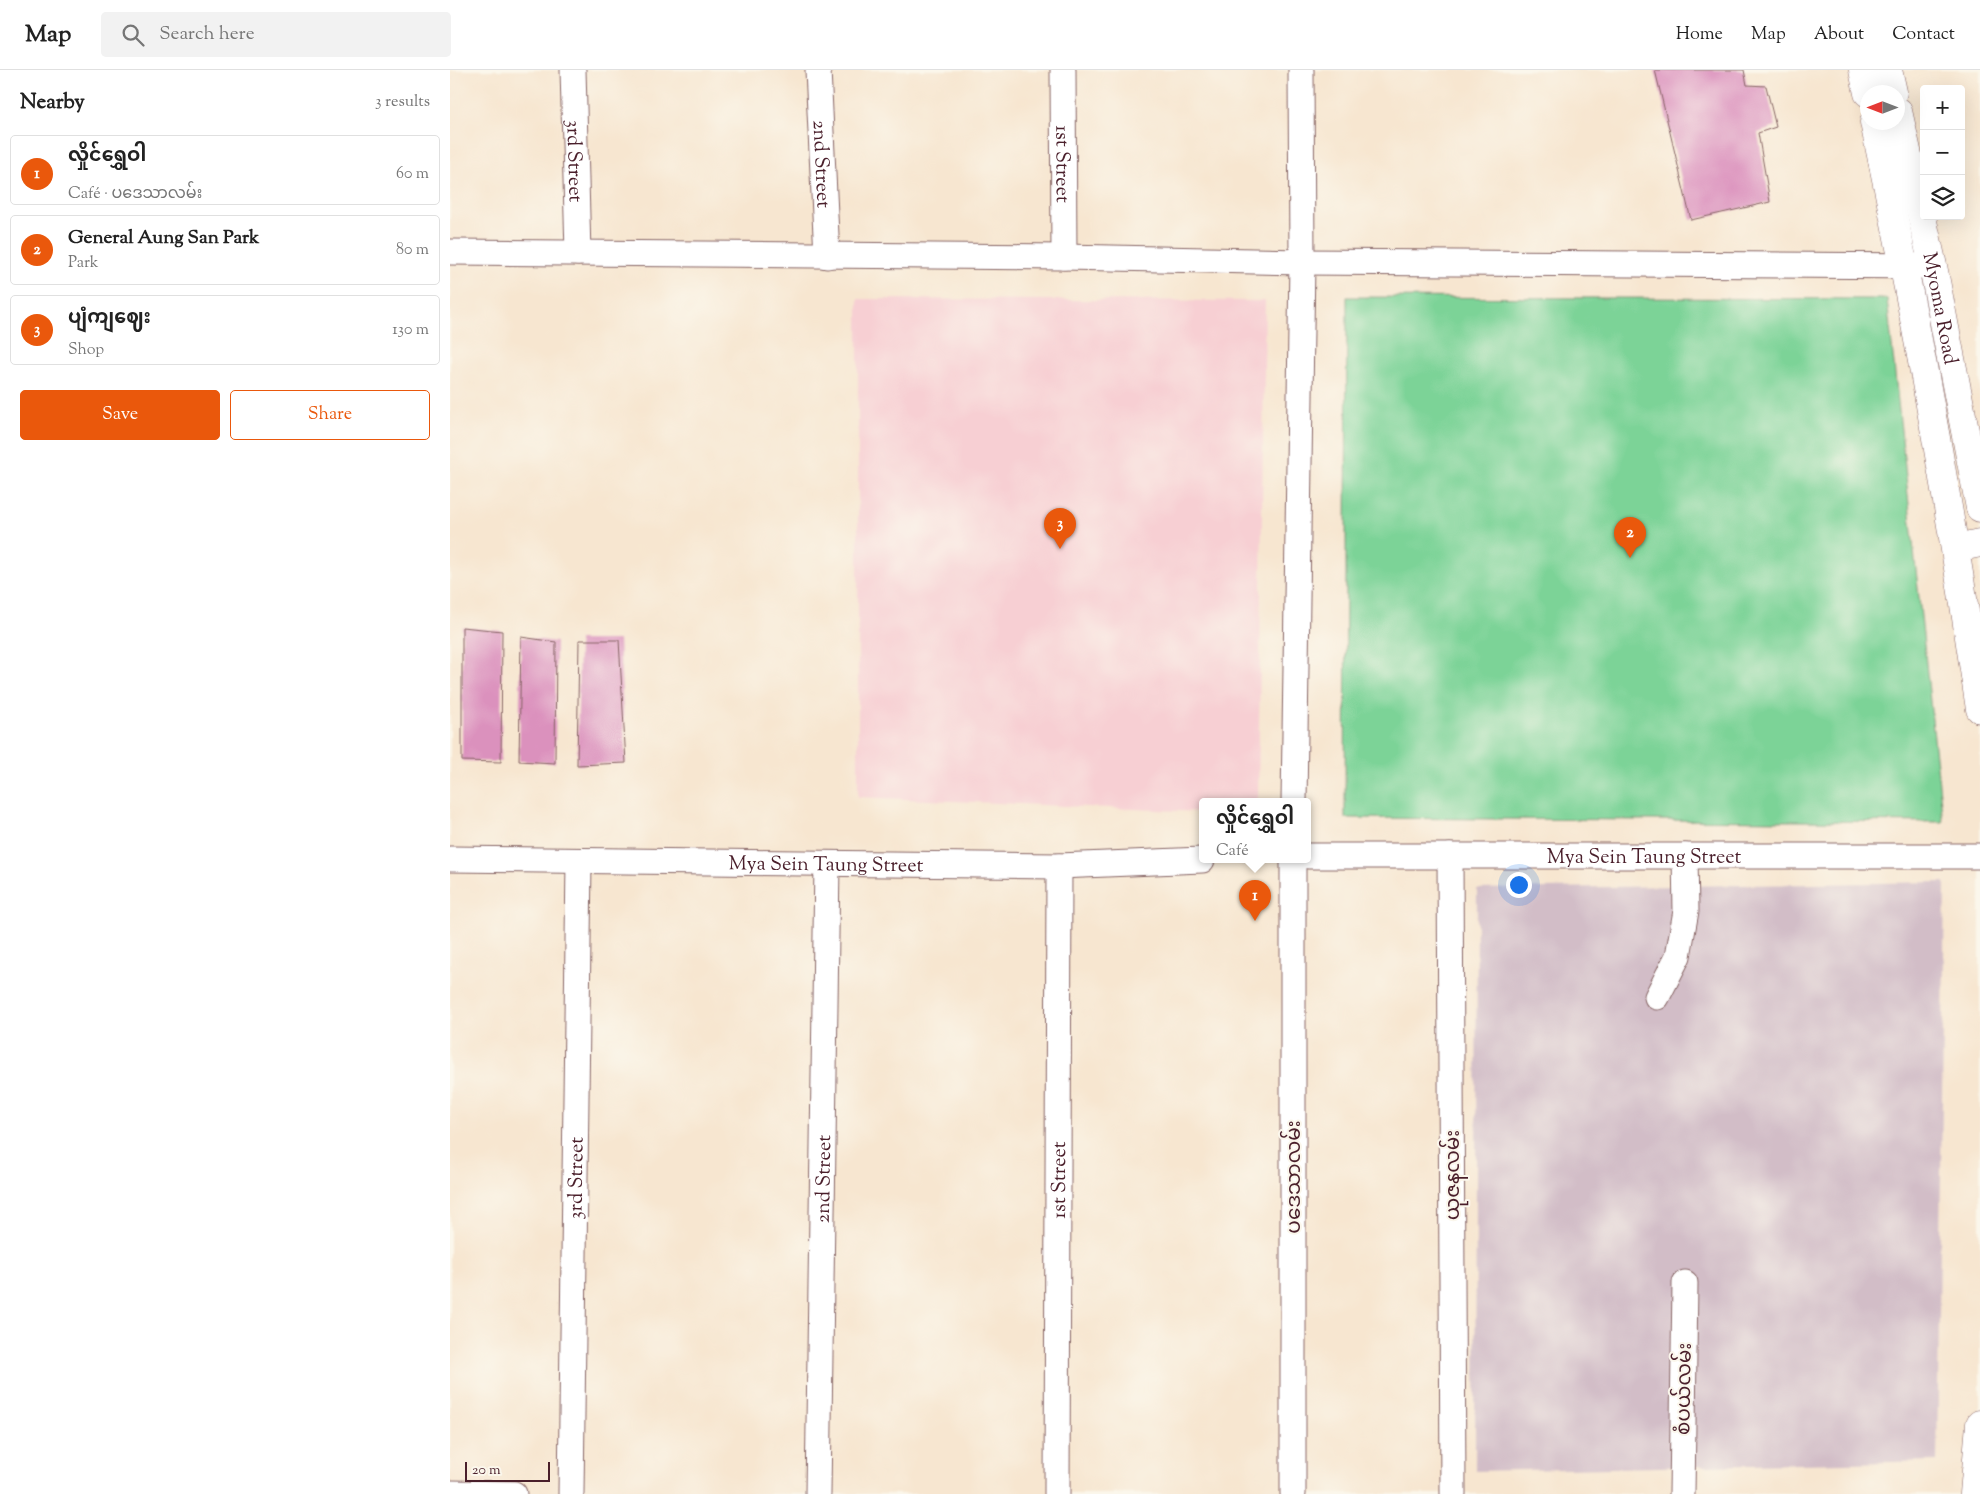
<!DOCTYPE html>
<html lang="en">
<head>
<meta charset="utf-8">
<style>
  :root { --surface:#fff; --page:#f2f2f2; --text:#222; --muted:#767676; --line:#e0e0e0; --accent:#ea580c }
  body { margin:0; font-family:"Sorts Mill Goudy","Noto Sans Myanmar",serif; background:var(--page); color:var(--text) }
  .controls { position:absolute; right:15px; top:15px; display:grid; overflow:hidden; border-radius:5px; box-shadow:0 5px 20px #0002 }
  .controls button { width:45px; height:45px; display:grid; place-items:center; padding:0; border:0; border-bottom:1px solid var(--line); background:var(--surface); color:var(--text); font:25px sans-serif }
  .compass { position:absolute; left:1410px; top:15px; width:45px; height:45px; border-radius:50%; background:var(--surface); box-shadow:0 5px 20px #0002; rotate:270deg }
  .scale { position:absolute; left:15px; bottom:12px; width:85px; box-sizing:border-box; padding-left:5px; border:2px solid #4a1f2b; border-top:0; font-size:14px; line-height:18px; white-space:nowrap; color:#4a1f2b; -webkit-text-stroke:4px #fbf7ec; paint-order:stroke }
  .you { position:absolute; left:1068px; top:814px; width:18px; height:18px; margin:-12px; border:4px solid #fff; border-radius:50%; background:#1a73e8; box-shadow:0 0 0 8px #1a73e833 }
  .badge { display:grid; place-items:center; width:32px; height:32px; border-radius:50%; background:var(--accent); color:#fff; font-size:16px; font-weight:700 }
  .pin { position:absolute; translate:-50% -41px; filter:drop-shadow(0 1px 2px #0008) }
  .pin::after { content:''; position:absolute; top:26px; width:18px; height:15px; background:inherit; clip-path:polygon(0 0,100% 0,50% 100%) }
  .popup { position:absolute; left:749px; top:728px; width:112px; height:65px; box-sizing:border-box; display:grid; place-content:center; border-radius:5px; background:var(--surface); filter:drop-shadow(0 1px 4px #0005); font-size:16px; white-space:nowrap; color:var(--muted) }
  .popup b { font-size:19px; color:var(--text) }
  .popup::after { content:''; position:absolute; left:50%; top:100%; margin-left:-10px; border:10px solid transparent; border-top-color:var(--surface) }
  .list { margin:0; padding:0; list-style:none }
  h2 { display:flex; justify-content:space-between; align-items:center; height:65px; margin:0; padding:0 20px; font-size:21px }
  h2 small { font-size:16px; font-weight:400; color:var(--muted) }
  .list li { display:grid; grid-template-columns:32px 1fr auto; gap:15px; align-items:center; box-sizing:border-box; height:70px; margin:0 10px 10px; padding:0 10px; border:1px solid var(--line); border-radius:5px }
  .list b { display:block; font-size:19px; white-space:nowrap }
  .list p { margin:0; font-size:16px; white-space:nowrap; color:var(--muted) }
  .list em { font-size:16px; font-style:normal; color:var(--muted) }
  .actions { display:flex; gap:10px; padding:15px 20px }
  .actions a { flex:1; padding:11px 0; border:1px solid var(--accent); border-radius:5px; text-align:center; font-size:18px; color:var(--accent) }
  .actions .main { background:var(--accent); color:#fff }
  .icon { flex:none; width:28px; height:28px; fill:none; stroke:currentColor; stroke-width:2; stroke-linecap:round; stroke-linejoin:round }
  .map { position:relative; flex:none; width:1530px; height:1424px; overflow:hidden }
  header { display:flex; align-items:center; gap:30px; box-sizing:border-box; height:70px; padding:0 25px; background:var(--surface); border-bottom:1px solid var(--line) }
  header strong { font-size:24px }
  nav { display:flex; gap:28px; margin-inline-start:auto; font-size:18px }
  .search { width:350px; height:45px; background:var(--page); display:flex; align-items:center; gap:12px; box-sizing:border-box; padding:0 18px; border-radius:5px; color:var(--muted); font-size:19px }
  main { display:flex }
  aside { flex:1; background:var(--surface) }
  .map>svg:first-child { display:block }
  .built { fill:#f7cfd3 }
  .industrial { fill:#d2bdc7 }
  .green { fill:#7cd397; stroke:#637961 }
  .building { fill:#db91bd }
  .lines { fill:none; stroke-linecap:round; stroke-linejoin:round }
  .minor-casing { stroke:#876565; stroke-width:27 }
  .primary-casing { stroke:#876565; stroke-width:29 }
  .minor { stroke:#fff; stroke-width:25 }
  .primary { stroke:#fff; stroke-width:28 }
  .labels { text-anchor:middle; stroke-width:4; stroke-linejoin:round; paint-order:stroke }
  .street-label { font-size:20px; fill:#4a1f2b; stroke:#fbf7ec }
</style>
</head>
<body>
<header>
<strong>Map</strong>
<div class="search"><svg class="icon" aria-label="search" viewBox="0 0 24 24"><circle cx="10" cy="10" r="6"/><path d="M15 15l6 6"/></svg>Search here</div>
<nav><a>Home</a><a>Map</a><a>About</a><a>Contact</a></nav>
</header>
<main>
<aside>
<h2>Nearby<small>3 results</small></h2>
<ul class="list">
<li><span class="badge">1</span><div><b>လှိုင်ရွှေဝါ</b><p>Café · ပဒေသာလမ်း</p></div><em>60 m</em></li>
<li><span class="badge">2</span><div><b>General Aung San Park</b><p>Park</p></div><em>80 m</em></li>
<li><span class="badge">3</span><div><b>ပျံကျဈေး</b><p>Shop</p></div><em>130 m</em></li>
</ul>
<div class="actions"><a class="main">Save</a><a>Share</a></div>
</aside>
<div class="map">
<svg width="1530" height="1424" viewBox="0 0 1530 1424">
  <rect width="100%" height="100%" fill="#fbf7ec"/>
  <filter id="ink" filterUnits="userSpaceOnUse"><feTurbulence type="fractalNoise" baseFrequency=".02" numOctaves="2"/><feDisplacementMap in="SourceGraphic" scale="10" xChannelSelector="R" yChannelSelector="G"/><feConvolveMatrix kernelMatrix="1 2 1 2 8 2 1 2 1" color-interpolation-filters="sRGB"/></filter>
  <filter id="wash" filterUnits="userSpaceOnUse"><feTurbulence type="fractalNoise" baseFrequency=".0096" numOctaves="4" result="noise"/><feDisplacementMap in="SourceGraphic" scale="20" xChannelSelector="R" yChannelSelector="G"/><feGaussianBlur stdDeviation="1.12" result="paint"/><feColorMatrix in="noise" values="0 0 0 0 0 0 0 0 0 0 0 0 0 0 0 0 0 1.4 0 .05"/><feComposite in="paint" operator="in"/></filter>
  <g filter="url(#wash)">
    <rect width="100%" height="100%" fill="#f7e6d0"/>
    <path class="built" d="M 408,229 L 815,231 L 808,732 L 752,732 L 752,742 L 408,727 Z"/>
    <path class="industrial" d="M 1495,812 L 1487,1391 L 1025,1401 L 1027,819 Z"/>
    <path class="green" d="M 897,227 L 1437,229 L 1493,752 L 895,748 Z"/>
    <g id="blocks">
      <g class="building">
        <path d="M 1205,0 L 1294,0 L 1297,15 L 1316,16 L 1326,57 L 1308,63 L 1320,132 L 1241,150 Z"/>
        <path d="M 12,557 L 52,561 L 51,692 L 12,691 Z"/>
        <path d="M 71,567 L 106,572 L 105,693 L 69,691 Z"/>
        <path d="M 129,570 L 169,570 L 176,693 L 127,695 Z"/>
      </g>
    </g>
  </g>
  <g filter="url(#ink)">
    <use href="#blocks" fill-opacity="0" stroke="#876565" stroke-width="1"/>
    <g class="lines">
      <g class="minor-casing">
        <g id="minor">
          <path id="s1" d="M 123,0 L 128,183"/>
          <path id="s2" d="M 368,0 L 377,186"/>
          <path id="s3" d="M 613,0 L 614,187"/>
          <path d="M 0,182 L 614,187 L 852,192 L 1483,196"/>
          <path d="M 844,732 L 852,192 L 851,0"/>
          <path id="s4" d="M 858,786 L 1530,786"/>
          <path d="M 1000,786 L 1003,1424"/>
          <path id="s5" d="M 0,789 L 609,796 L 752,790"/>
          <path d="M 1207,927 L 1228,886 L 1236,841 L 1235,786"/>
          <path d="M 0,1423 L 64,1424"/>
          <path id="s6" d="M 121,1424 L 129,791"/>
          <path id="s7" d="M 368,1424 L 377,794"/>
          <path id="s8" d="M 607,1424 L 609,796"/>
          <path d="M 843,1424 L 843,790"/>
          <path d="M 1232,1424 L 1235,1213"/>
        </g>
      </g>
      <g class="primary-casing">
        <g id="primary">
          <path d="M 1413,0 L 1418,23"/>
          <path d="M 1438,0 L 1443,22"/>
          <path id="s9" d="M 1448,41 L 1483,196 L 1530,438"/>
          <path d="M 1424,52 C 1466,247 1501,442 1530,639"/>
          <path d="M 1506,478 L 1530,473"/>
          <path d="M 1524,1424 L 1530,1354"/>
        </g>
      </g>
      <use href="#minor" class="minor"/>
      <use href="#primary" class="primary"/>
    </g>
  </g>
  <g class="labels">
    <g class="street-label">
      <text dy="7" stroke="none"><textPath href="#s1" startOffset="91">3rd Street</textPath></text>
      <text dy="7" stroke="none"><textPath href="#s2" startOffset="94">2nd Street</textPath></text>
      <text dy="7" stroke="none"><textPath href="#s3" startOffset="94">1st Street</textPath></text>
      <text dy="7" stroke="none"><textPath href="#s9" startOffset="202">Myoma Road</textPath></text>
      <text dy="7" stroke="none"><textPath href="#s4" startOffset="336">Mya Sein Taung Street</textPath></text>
      <text dy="7" stroke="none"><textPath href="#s5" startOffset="376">Mya Sein Taung Street</textPath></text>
      <text transform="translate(1002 1105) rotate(-90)" y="7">ယုဇနလမ်း</text>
      <text dy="7" stroke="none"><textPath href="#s6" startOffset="316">3rd Street</textPath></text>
      <text transform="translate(843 1107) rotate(-90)" y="7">ပဒေသာလမ်း</text>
      <text dy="7" stroke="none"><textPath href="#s7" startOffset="315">2nd Street</textPath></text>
      <text dy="7" stroke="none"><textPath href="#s8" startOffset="314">1st Street</textPath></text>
      <text transform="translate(1233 1319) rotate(-89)" y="7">စံပယ်လမ်း</text>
    </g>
  </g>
</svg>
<div class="controls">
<button>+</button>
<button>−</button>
<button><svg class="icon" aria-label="layers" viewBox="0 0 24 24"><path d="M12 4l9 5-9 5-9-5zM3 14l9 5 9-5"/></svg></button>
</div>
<svg class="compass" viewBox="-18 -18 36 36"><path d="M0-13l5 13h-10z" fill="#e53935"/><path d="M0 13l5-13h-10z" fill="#767676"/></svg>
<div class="scale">20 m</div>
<div class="you"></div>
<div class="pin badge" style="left:805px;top:851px">1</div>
<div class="popup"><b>လှိုင်ရွှေဝါ</b>Café</div>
<div class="pin badge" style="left:1180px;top:488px">2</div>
<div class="pin badge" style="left:610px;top:479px">3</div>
</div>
</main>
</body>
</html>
